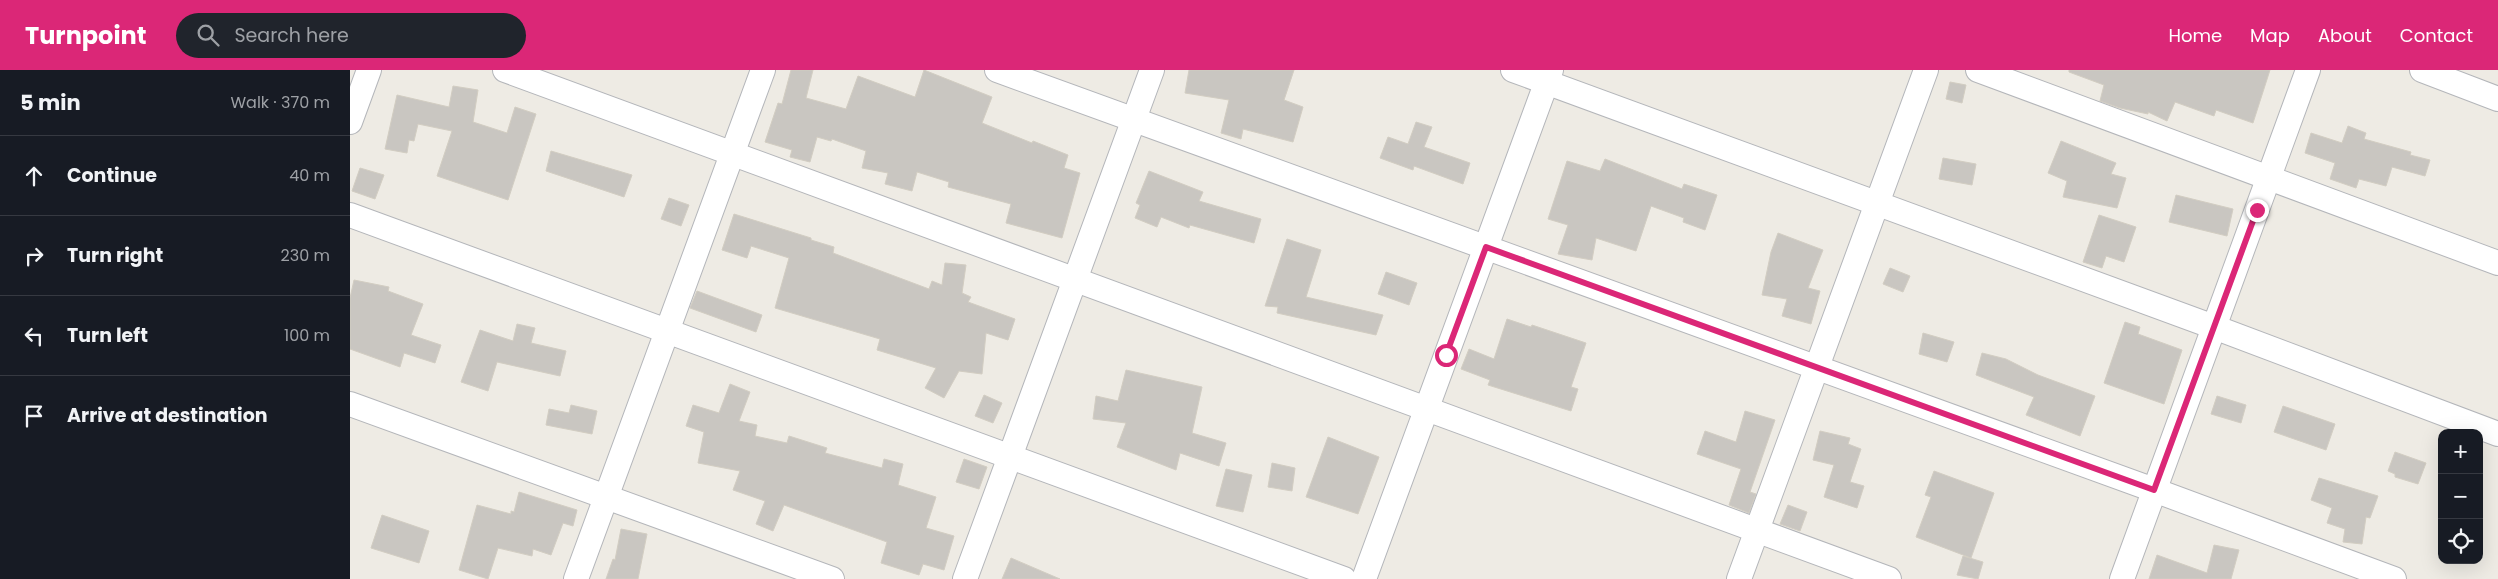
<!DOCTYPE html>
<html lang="en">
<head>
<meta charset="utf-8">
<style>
  :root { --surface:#171b24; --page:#20242c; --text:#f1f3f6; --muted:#9ea1a6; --line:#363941; --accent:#db2777 }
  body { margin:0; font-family:Poppins,sans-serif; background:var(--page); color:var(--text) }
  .controls { position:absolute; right:15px; bottom:15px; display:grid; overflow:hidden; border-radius:10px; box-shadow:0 5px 20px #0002 }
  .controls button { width:45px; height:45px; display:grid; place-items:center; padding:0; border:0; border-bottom:1px solid var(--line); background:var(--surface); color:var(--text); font:25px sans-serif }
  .stop { position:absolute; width:15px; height:15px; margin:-11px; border:4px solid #db2777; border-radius:50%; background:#fff }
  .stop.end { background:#db2777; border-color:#fff; box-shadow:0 1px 5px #0008 }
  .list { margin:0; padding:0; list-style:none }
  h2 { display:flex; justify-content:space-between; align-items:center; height:65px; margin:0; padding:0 20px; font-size:21px }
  h2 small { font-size:16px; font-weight:400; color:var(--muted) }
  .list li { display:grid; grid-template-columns:32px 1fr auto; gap:15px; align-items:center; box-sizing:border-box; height:80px; padding:0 20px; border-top:1px solid var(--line) }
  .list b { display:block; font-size:19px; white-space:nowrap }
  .list em { font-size:16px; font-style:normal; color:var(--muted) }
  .icon { flex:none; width:28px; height:28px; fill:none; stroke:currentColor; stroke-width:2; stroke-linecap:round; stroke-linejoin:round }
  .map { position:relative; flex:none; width:2148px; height:509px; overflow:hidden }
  header { display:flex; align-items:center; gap:30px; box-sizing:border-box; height:70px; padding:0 25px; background:var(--accent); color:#fff }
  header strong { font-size:24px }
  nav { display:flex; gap:28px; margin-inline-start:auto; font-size:18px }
  .search { width:350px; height:45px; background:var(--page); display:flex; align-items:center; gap:12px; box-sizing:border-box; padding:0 18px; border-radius:28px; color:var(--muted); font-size:19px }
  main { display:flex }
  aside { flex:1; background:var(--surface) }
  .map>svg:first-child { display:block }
  .building { fill:#c9c6c1; stroke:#d2cdc2 }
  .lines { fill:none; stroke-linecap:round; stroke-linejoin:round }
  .minor-casing { stroke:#b4b6ba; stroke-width:26 }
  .minor { stroke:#fff; stroke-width:24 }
  .route { stroke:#db2777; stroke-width:6 }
</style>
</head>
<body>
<header>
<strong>Turnpoint</strong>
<div class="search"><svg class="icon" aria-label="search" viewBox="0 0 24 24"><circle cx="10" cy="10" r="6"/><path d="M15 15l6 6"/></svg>Search here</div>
<nav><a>Home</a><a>Map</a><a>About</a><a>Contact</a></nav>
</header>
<main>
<aside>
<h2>5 min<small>Walk · 370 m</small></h2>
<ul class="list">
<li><svg class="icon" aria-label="ahead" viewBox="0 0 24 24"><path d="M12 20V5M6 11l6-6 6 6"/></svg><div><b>Continue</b></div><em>40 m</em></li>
<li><svg class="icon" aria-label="right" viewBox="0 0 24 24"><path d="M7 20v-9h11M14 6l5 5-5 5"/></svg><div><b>Turn right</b></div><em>230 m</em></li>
<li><svg class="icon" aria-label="left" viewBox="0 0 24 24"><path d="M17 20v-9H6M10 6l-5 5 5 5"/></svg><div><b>Turn left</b></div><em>100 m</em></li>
<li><svg class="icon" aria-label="arrive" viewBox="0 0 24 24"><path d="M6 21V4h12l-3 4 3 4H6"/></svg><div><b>Arrive at destination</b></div></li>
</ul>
</aside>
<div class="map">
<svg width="2148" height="509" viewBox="0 0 2148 509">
  <rect width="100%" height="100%" fill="#eeebe4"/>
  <g class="building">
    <path d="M 441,0 L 463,0 L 456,28 L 496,39 L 508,6 L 565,27 L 574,0 L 642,27 L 632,53 L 682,73 L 683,71 L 718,85 L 714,98 L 730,103 L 712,168 L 656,153 L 661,134 L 598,117 L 599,112 L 567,102 L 562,121 L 535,114 L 538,103 L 512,98 L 516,81 L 482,69 L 481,71 L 467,67 L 460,92 L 440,87 L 442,80 L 415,72 L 428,33 L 432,34 Z"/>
    <path d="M 839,0 L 944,0 L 934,30 L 953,37 L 943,72 L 893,59 L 891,69 L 871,63 L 879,30 L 835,23 Z"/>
    <path d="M 1719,0 L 1920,0 L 1903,53 L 1866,40 L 1864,46 L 1825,32 L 1817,51 L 1798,42 L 1798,44 L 1770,38 L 1750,31 L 1754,15 L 1719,2 Z"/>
    <path d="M 1600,12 L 1616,15 L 1612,33 L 1596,29 Z"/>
    <path d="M 103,16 L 128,20 L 123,52 L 157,63 L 165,37 L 186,44 L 158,130 L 87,106 L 102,61 L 68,54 L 64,71 L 59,70 L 57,83 L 35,79 L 47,25 L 99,37 Z"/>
    <path d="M 1066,52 L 1082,57 L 1074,77 L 1120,93 L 1113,114 L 1064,96 L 1063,100 L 1030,88 L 1038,67 L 1058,74 Z"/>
    <path d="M 1998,56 L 2016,63 L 2014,69 L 2061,82 L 2060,85 L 2080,90 L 2075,106 L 2042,97 L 2036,116 L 2009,109 L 2006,118 L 1980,109 L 1985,93 L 1955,83 L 1961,63 L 1992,73 Z"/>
    <path d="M 1711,71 L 1766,93 L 1761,104 L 1776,108 L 1767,138 L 1713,127 L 1717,111 L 1698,103 Z"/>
    <path d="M 201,81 L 282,105 L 274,127 L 196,101 Z"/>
    <path d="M 1593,88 L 1626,94 L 1622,115 L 1589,109 Z"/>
    <path d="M 1255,89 L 1332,119 L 1334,114 L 1367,125 L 1355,160 L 1333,152 L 1334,148 L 1301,136 L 1286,181 L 1246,168 L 1242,190 L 1208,184 L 1218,155 L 1198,149 L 1217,91 L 1250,101 Z"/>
    <path d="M 10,98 L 34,105 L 25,129 L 2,121 Z"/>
    <path d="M 799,101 L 853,122 L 849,131 L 911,149 L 904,173 L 840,155 L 839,158 L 811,147 L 807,157 L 785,148 L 790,135 L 786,133 Z"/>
    <path d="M 1826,125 L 1883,139 L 1877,166 L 1819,152 Z"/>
    <path d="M 319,128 L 339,135 L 331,156 L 311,149 Z"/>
    <path d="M 384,144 L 461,168 L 461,170 L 484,177 L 483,183 L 579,219 L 582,211 L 592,215 L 595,193 L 616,195 L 612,223 L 621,227 L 618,232 L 665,249 L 658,270 L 636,263 L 632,304 L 609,301 L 594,328 L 575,318 L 586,298 L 527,280 L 530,269 L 425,238 L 439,188 L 401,176 L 397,188 L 372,180 Z"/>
    <path d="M 1749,145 L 1786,157 L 1774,192 L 1756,186 L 1752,198 L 1733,192 Z"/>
    <path d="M 1428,163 L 1473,180 L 1458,218 L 1470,221 L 1461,254 L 1432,246 L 1437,229 L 1412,225 L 1421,182 Z"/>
    <path d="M 937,169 L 971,180 L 956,227 L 1033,245 L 1026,265 L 927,243 L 928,237 L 915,236 Z"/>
    <path d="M 1540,198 L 1560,206 L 1553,222 L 1533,214 Z"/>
    <path d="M 1036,202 L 1067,213 L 1059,235 L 1028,224 Z"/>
    <path d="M 4,210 L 39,217 L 38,221 L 73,234 L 61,265 L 91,275 L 85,293 L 54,283 L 50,297 L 0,279 L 0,228 Z"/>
    <path d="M 347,221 L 412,245 L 406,262 L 340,238 Z"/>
    <path d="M 1157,249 L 1181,257 L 1182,255 L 1236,273 L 1221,317 L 1228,319 L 1221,341 L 1138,315 L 1140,310 L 1111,299 L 1119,279 L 1144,289 Z"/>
    <path d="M 1775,252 L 1790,257 L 1788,264 L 1832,280 L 1814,334 L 1754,313 Z"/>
    <path d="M 167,254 L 185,258 L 181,273 L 216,281 L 210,306 L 147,292 L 138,321 L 111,312 L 130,260 L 163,271 Z"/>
    <path d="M 1573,263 L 1604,272 L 1597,292 L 1569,284 Z"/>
    <path d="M 1632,283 L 1656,289 L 1688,305 L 1745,326 L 1730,366 L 1676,345 L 1684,327 L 1626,305 Z"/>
    <path d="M 776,300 L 852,317 L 842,363 L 876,373 L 869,396 L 830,383 L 826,400 L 767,377 L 776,353 L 743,349 L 746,326 L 768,331 Z"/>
    <path d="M 380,314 L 400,322 L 389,351 L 407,355 L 405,366 L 437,373 L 439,366 L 477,378 L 475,383 L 532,398 L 534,389 L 553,394 L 548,415 L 586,427 L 576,458 L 604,466 L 594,500 L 573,494 L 569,505 L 531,493 L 537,472 L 434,435 L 423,461 L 406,454 L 415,431 L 383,420 L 390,401 L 348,393 L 354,362 L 336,356 L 343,335 L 369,343 Z"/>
    <path d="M 634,325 L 652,333 L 643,353 L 625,346 Z"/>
    <path d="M 1867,326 L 1896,335 L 1891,353 L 1861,344 Z"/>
    <path d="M 221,335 L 247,341 L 242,364 L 196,355 L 199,339 L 219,343 Z"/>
    <path d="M 1933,336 L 1985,354 L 1976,380 L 1924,362 Z"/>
    <path d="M 1395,341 L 1425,350 L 1400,422 L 1406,424 L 1399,443 L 1379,435 L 1391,399 L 1347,384 L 1355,361 L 1386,372 Z"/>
    <path d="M 1470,361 L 1500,368 L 1498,374 L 1511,379 L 1500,412 L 1514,416 L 1507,438 L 1474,427 L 1484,395 L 1463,390 Z"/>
    <path d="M 978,367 L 1029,387 L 1008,444 L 956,427 Z"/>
    <path d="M 2045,382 L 2076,393 L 2068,414 L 2045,407 L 2045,404 L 2038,401 Z"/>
    <path d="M 614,389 L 637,397 L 629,419 L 606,412 Z"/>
    <path d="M 922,393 L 945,398 L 942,421 L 918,417 Z"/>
    <path d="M 876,399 L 902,405 L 893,442 L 866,436 Z"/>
    <path d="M 1584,401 L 1644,423 L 1621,488 L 1566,467 L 1581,427 L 1575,425 Z"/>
    <path d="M 1969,408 L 2028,426 L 2020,448 L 2016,447 L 2012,474 L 1993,472 L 1995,459 L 1977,453 L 1982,438 L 1961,430 Z"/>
    <path d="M 169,422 L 227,440 L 223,456 L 213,453 L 201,485 L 183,479 L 182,486 L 148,478 L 138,509 L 109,500 L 127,435 L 161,444 L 161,441 L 164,442 Z"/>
    <path d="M 1438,435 L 1457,442 L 1450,461 L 1430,454 Z"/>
    <path d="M 32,445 L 79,461 L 69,493 L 21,478 Z"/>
    <path d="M 271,459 L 297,464 L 288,509 L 256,509 L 263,489 L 265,490 Z"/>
    <path d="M 1864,475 L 1889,480 L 1881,509 L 1799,509 L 1807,485 L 1857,503 Z"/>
    <path d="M 1613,486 L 1633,492 L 1628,509 L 1607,505 Z"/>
    <path d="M 661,488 L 710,509 L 652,509 Z"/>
  </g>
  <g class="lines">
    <g class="minor-casing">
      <g id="minor">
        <path d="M 155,0 L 1539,509"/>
        <path d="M 647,0 L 1804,420 L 2044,509"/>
        <path d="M 1163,0 L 1864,257 L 2148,364"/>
        <path d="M 1628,0 L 2148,193"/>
        <path d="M 2072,0 L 2148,29"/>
        <path d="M 0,52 L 19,0"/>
        <path d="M 0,145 L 994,509"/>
        <path d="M 0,334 L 482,509"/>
        <path d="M 226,509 L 413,0"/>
        <path d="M 615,509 L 802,0"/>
        <path d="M 1014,509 L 1201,0"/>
        <path d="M 1389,509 L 1576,0"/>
        <path d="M 1772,509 L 1958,0"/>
      </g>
    </g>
    <use href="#minor" class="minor"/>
  </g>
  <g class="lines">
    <path class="route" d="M 1096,285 L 1136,177 L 1804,420 L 1907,140"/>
  </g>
</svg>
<div class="controls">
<button>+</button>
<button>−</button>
<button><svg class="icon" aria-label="locate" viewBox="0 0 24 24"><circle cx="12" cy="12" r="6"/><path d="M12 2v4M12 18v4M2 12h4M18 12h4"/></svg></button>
</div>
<div class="stop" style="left:1096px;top:285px"></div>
<div class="stop end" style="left:1907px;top:140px"></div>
</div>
</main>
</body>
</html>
